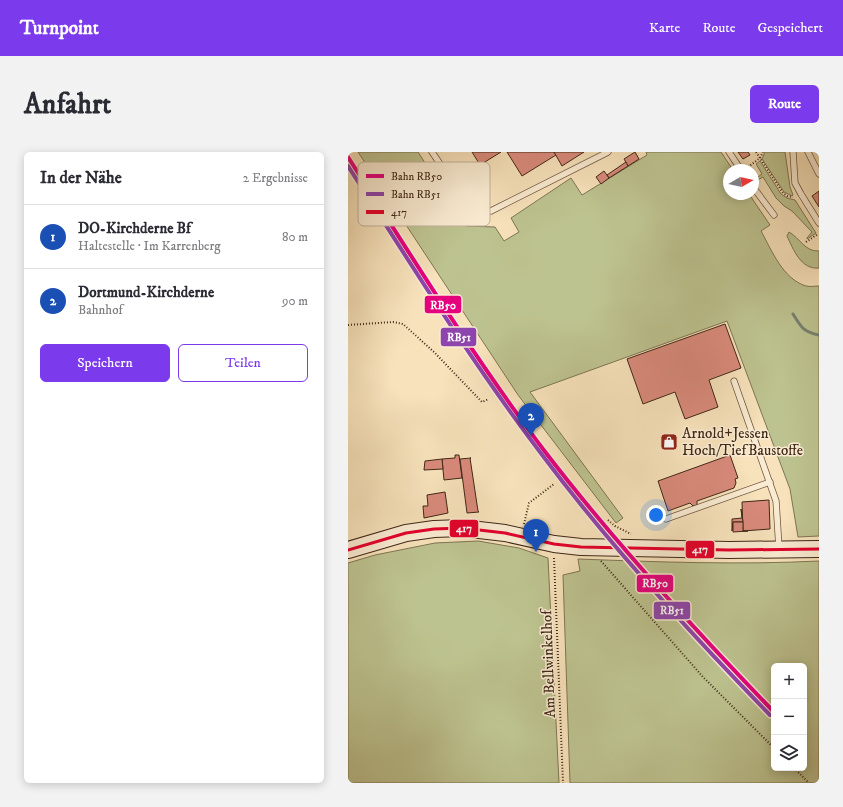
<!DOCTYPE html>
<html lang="de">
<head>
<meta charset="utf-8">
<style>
  :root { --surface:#fff; --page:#f2f2f3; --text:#2b2b33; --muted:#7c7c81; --line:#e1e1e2; --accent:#7c3aed }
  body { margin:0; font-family:"IM FELL DW Pica",serif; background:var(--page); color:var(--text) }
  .controls { position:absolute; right:12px; bottom:12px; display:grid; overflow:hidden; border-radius:6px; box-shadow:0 2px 10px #0003 }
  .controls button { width:36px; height:36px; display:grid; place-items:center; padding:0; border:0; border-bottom:1px solid var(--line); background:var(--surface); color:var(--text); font:20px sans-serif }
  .compass { position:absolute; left:375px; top:12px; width:36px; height:36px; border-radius:50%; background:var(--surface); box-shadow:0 2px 10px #0003; rotate:81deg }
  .you { position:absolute; left:308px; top:363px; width:14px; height:14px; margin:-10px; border:3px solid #fff; border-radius:50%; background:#1a73e8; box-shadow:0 0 0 6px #1a73e833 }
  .badge { display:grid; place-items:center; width:26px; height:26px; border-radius:50%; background:var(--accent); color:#fff; font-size:13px; font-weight:700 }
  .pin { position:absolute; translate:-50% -33px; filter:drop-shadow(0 1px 2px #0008) }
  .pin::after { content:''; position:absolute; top:21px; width:14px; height:12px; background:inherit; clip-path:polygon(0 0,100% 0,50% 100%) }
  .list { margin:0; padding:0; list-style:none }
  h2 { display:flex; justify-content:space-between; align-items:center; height:52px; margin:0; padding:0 16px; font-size:17px }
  h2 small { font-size:13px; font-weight:400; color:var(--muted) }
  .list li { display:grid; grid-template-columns:26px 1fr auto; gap:12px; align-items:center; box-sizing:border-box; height:64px; padding:0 16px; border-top:1px solid var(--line) }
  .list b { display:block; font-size:15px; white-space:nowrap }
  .list p { margin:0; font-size:13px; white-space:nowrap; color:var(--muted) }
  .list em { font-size:13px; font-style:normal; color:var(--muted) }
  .actions { display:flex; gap:8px; padding:12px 16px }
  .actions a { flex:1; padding:9px 0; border:1px solid var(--accent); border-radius:6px; text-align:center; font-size:14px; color:var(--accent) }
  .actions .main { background:var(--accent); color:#fff }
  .icon { flex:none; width:22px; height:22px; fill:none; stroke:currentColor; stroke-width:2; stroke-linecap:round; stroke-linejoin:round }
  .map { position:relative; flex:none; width:471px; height:631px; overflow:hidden; border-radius:6px }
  header { display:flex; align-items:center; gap:24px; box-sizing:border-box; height:56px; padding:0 20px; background:var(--accent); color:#fff }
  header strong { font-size:19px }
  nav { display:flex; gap:22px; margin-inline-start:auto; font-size:14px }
  .intro { display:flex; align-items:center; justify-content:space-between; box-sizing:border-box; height:96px; padding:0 24px }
  h1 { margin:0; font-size:28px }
  .button { padding:10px 18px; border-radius:6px; background:var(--accent); color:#fff; font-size:14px; font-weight:700 }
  main { display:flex; gap:24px; padding:0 24px }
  aside { flex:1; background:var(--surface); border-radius:6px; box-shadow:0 2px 10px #0003 }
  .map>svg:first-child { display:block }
  .green { fill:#bdc390; stroke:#7e7554; fill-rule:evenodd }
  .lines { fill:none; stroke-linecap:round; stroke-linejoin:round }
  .stream { stroke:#788271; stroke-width:3 }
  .building { fill:#d98a7b; stroke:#402717 }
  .lane-casing { stroke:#6e5640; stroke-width:7 }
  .secondary-casing { stroke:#402717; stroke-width:18 }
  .path { stroke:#402717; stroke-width:2; stroke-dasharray:1 2; stroke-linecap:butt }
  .lane { stroke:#faecd3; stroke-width:5.5 }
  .secondary { stroke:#faecd3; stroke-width:16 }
  .bus-1-casing { stroke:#faecd3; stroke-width:6 }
  .bus-1 { stroke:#e4002b; stroke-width:3 }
  .rail-1-casing { stroke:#faecd3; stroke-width:7 }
  .rail-2-casing { stroke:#faecd3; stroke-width:7 }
  .rail-1 { stroke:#e5007d; stroke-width:4 }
  .rail-2 { stroke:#8e44ad; stroke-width:4 }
  .labels { text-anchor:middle; stroke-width:3; stroke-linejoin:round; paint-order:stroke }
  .poi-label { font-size:15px; fill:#402717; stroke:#faecd3; text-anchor:start }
  .street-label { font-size:15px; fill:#402717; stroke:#faecd3 }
  .key { fill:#faecd3; stroke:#c2b19b; stroke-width:1 }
  .key-label { font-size:11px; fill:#402717 }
  .line-badge { stroke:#faecd3; stroke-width:1.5 }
  .badge-label { font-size:11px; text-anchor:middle; font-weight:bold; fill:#fff }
</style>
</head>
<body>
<header>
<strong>Turnpoint</strong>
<nav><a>Karte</a><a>Route</a><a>Gespeichert</a></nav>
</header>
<div class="intro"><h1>Anfahrt</h1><a class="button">Route</a></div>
<main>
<aside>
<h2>In der Nähe<small>2 Ergebnisse</small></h2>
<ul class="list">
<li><span class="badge" style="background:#1a4fb4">1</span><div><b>DO-Kirchderne Bf</b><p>Haltestelle · Im Karrenberg</p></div><em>80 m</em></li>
<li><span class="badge" style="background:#1a4fb4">2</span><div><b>Dortmund-Kirchderne</b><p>Bahnhof</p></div><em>90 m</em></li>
</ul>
<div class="actions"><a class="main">Speichern</a><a>Teilen</a></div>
</aside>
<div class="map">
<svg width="471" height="631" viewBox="0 0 471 631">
  <rect width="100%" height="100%" fill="#f7e2bb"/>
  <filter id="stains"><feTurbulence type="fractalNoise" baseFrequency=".005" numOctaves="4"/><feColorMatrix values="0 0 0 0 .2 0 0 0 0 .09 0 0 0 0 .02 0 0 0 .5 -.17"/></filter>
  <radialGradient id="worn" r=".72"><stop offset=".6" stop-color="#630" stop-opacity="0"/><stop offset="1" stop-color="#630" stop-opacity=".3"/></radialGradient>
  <g class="green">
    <path d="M 10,0 L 70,0 L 118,74 L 147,75 L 156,89 L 171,80 L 163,66 L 223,26 L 234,43 L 299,3 L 298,0 L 373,0 L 385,18 L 381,18 L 381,42 L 401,42 L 422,73 L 413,79 C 424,99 435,127 458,134 C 462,135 467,134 471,134 L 471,384 L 450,385 L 442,337 L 379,169 L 182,240 L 275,366 L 268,371 L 170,243 Z"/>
    <path d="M 417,0 L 437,0 L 442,35 L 445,43 L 444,44 L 436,40 L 414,7 Z"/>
    <path d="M 412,9 L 433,42 L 439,46 L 447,48 L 468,81 L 459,87 L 459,86 L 464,80 L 444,59 L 436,54 L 428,46 L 415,25 L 408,29 L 407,27 L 414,22 L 408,12 Z"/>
    <path d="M 441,80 C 452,86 457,100 471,99 L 471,116 C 453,118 445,97 439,84 Z"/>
    <path d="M 130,389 L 171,396 L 200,406 L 211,631 L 0,631 L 0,411 L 27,403 L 87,391 Z"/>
    <path d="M 230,407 C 311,410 391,413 471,409 L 471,631 L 222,631 L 215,423 L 232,419 ZM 426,514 L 456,514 L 456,616 L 426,616 Z"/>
  </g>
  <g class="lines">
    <path class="stream" d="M 445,162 C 453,175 455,180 471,183"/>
  </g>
  <g class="building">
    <path d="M 124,0 L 153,0 L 132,13 Z"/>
    <path d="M 159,0 L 206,0 L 208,3 L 174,24 Z"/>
    <path d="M 206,0 L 236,0 L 214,14 Z"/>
    <path d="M 287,0 L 291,7 L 280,14 L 276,7 Z"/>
    <path d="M 390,0 L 400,0 L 402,3 L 395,7 Z"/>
    <path d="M 278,10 L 280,14 L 261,26 L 259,23 Z"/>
    <path d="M 256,19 L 261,26 L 253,32 L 248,25 Z"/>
    <path d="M 471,39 L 471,55 L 464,44 Z"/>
    <path d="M 377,172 L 393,216 L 361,228 L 370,255 L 337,267 L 327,240 L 295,252 L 279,207 Z"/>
    <path d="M 107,303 L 111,303 L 114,326 L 96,328 L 94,307 L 107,306 Z"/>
    <path d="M 382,303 L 390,326 L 387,327 L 388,331 L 386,336 L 349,349 L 349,353 L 345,354 L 342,351 L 320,359 L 310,329 Z"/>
    <path d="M 122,306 L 130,359 L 131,360 L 119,361 L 112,307 L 123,306 Z"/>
    <path d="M 94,307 L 95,317 L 76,318 L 77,309 Z"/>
    <path d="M 97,340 L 100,361 L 76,366 L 75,354 L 80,354 L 79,343 Z"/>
    <path d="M 421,348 L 422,377 L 395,379 L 394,350 Z"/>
    <path d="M 393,357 L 395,370 L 385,370 L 384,379 L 384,367 L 394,366 Z"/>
    <path d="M 385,370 L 395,370 L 395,379 L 400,379 L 385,380 Z"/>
  </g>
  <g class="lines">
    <g class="lane-casing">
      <g id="lane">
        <path d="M 84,0 L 121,55 L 134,60 L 143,59 L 260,0"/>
        <path d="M 381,0 L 393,18"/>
        <path d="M 445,0 L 447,31 L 453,42 L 471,71"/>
        <path d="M 460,0 L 471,22"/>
        <path d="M 405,35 L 426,63"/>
        <path d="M 386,229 L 428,349 L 431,396"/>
        <path d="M 318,367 L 422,330"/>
      </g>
    </g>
    <g class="secondary-casing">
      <path id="secondary" d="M 0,398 L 58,381 L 86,377 L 114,376 L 157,381 L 206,392 L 233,395 L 381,398 L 471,397"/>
    </g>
    <g class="path">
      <path d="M 408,0 L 435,41 L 439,44 L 445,45"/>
      <path d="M 400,15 L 412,6 L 415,0"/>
      <path d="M 458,90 L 470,82"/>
      <path d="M 0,173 L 45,170 L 55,172 L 86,200 L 134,250 L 141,247"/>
      <path d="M 260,368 L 267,374 L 283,382"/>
      <path d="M 176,372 L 181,351 L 206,332"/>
      <path d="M 206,406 L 215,631"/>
      <path d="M 253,409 L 355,525 L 426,596"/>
      <path d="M 446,616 L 461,631"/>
    </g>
    <use href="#lane" class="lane"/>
    <use href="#secondary" class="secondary"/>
    <g class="bus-1-casing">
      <path id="bus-1" d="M 0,398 L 58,381 L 86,377 L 114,376 L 157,381 L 206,392 L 233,395 L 381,398 L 471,397"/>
    </g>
    <use href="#bus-1" class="bus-1"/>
    <g class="rail-1-casing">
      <path id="rail-1" d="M 0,5 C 64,105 126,206 198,301 C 268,392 346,477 426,560"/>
    </g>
    <g class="rail-2-casing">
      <path id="rail-2" d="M 0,14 C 63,112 124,211 195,304 C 264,396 342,481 422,563"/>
    </g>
    <use href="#rail-1" class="rail-1"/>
    <use href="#rail-2" class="rail-2"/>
  </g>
  <defs>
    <g id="shop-square" transform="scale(0.9)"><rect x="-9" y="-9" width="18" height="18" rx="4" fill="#8f2418" stroke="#faecd3"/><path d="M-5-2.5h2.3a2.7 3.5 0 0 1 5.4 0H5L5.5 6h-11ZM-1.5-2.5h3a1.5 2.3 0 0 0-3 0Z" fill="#fff"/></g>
  </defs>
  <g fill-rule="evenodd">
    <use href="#shop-square" x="321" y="290"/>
  </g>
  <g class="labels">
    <g class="poi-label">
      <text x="334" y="286">Arnold+Jessen<tspan x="334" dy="17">Hoch/TiefBaustoffe</tspan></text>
    </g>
    <g class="street-label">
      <text transform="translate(200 512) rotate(-92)" y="5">Am Bellwinkelhof</text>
    </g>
  </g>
  <rect x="10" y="10" width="132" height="64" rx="6" class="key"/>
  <rect x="18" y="22" width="18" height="4" fill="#e5007d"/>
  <rect x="18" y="40" width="18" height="4" fill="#8e44ad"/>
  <rect x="18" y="58" width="18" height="4" fill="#e4002b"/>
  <g class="key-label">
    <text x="43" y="28">Bahn RB50</text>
    <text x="43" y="46">Bahn RB51</text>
    <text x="43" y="64">417</text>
  </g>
  <g class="line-badge">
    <rect x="76" y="143" width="38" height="19" rx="4" fill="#e5007d"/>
    <rect x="92" y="175" width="37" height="20" rx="4" fill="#8e44ad"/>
    <rect x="101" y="367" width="30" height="19" rx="4" fill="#e4002b"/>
    <rect x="337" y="388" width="30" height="19" rx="4" fill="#e4002b"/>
    <rect x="288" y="422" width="38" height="19" rx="4" fill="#e5007d"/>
    <rect x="305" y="449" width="38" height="19" rx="4" fill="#8e44ad"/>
  </g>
  <g class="badge-label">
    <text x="95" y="157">RB50</text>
    <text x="111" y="189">RB51</text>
    <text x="116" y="380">417</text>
    <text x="352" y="401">417</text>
    <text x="307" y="435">RB50</text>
    <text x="324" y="462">RB51</text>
  </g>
  <rect width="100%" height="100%" filter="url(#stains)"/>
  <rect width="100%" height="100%" fill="url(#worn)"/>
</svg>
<div class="controls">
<button>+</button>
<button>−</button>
<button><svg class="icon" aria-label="layers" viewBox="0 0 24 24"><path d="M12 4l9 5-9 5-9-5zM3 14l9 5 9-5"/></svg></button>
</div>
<svg class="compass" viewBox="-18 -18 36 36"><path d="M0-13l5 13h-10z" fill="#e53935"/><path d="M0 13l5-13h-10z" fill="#7c7c81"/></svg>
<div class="you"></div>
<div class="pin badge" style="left:188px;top:400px;background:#1a4fb4">1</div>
<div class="pin badge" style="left:183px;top:284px;background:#1a4fb4">2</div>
</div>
</main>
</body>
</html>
